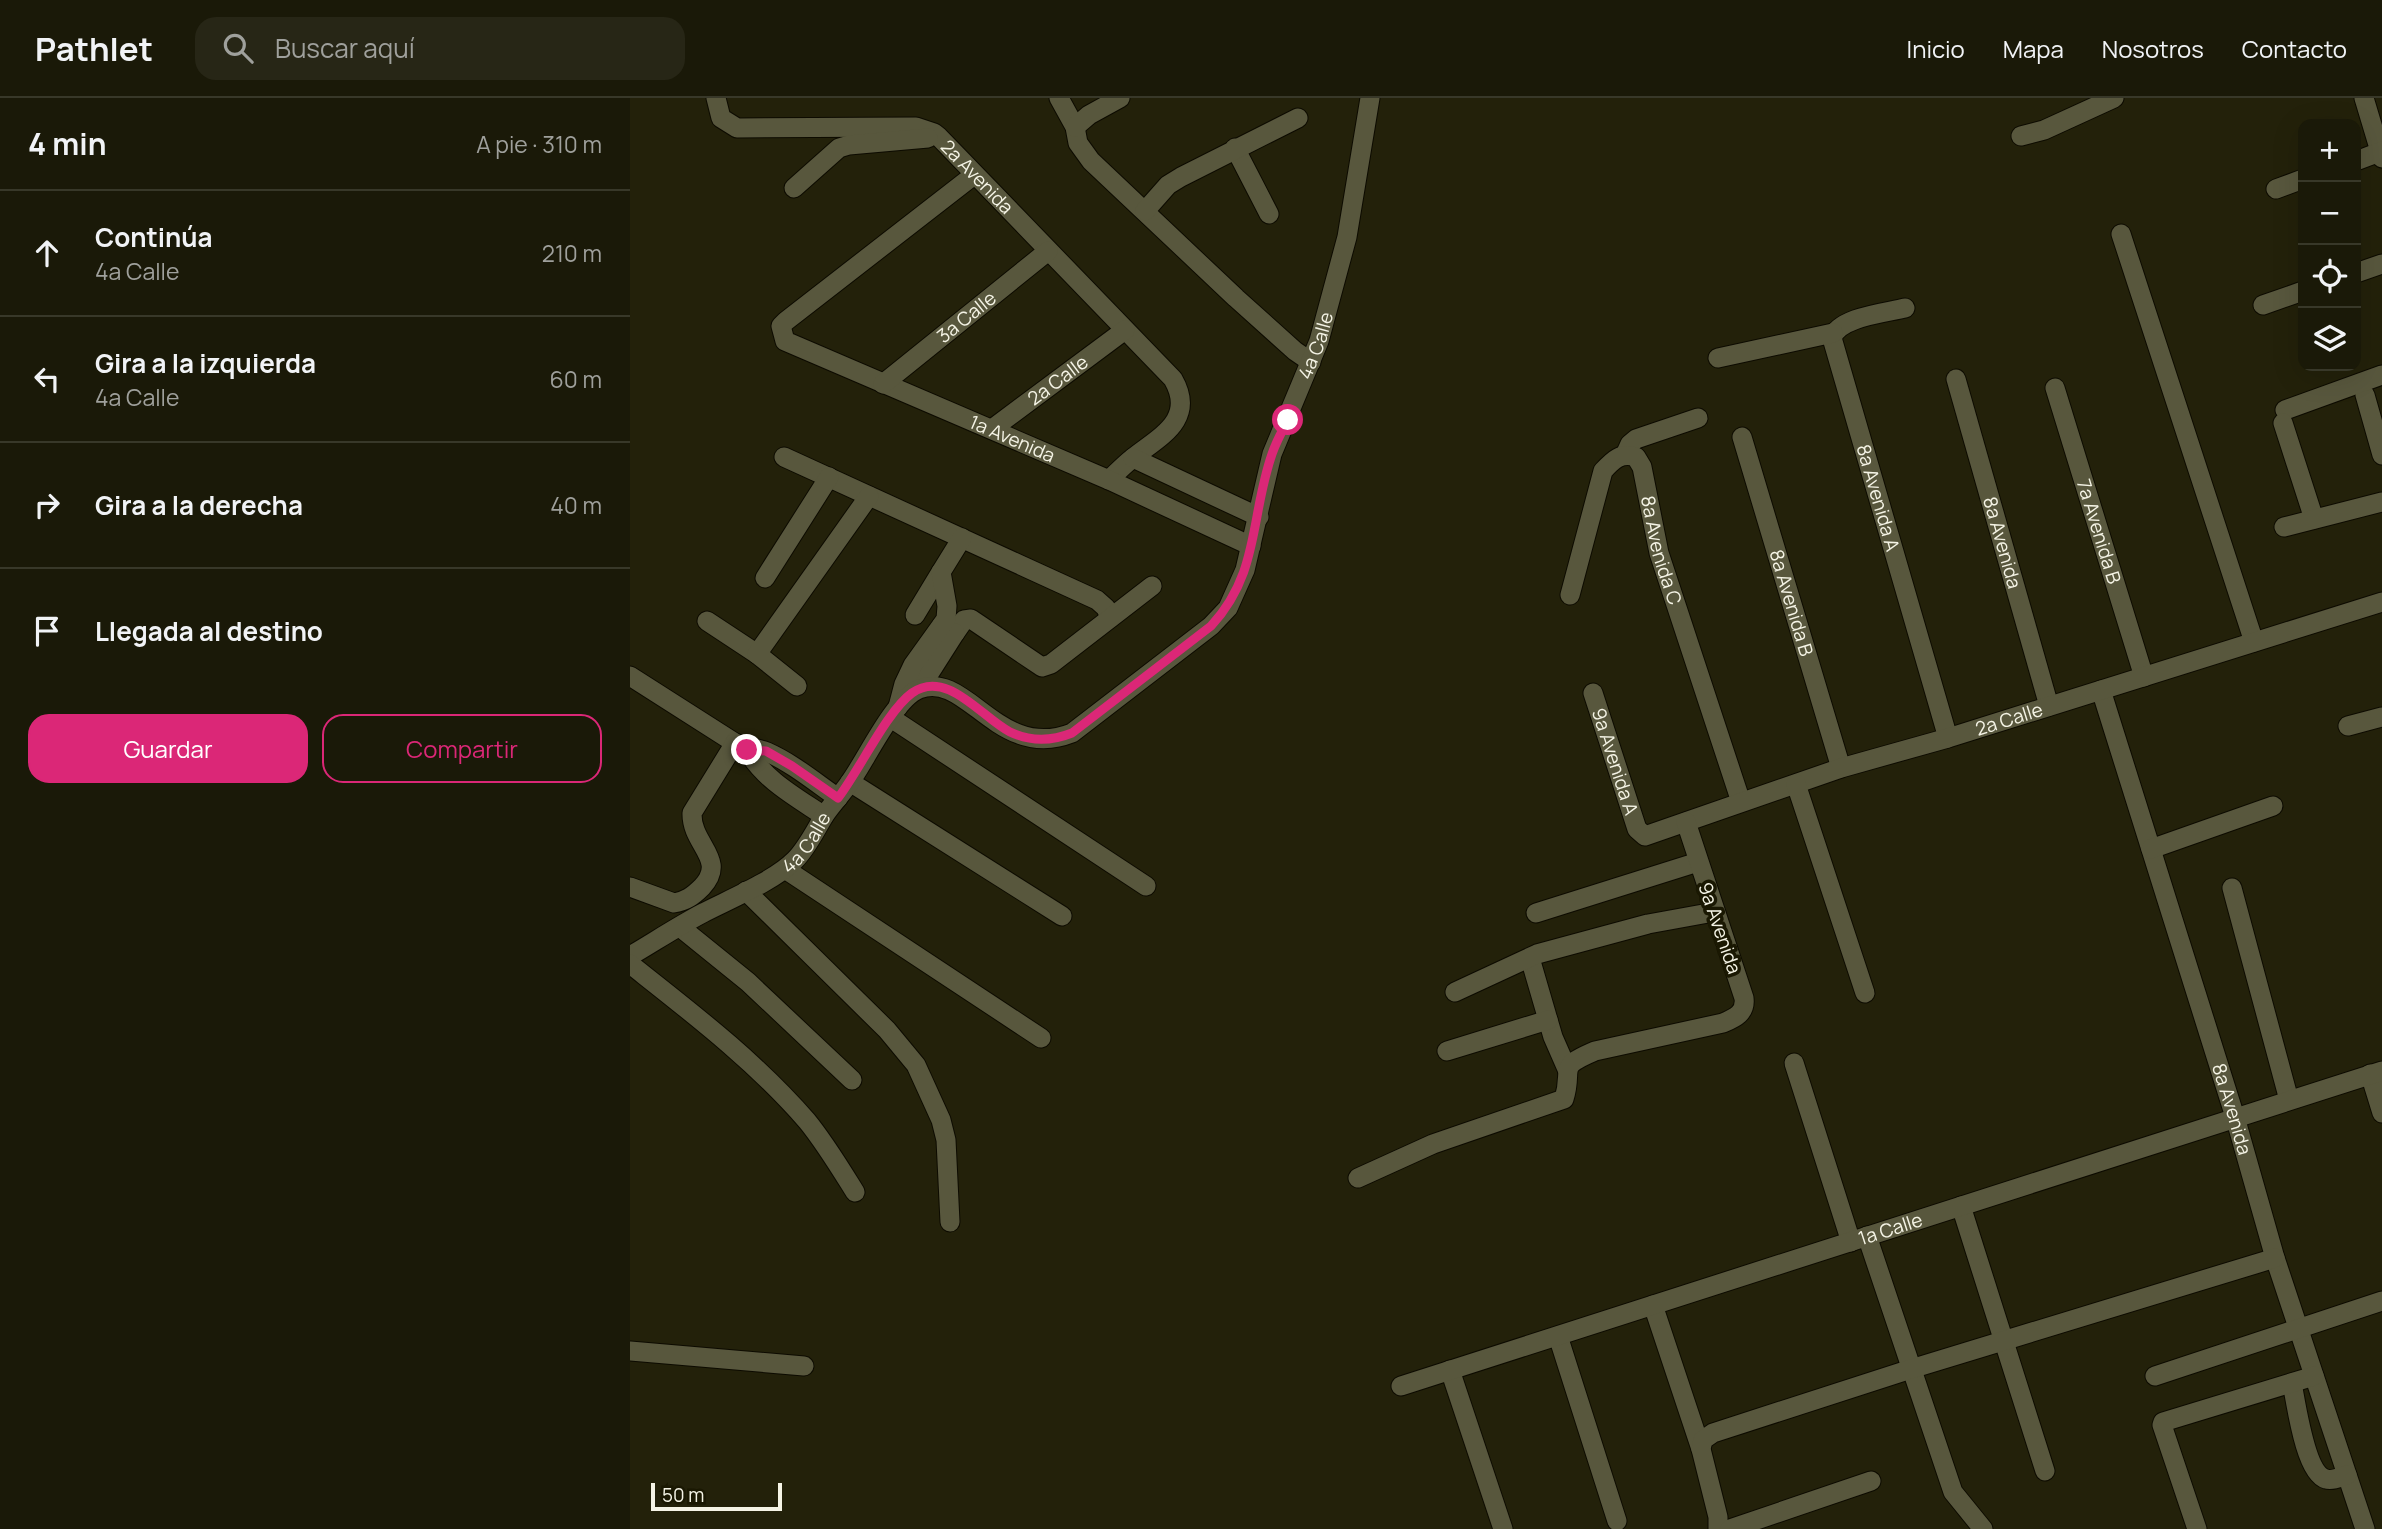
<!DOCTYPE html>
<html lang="es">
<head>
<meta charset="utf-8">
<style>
  :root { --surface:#1a1908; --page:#272616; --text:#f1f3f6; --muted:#9fa09c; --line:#383829; --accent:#db2777 }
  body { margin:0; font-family:Manrope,sans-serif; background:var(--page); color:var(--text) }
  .controls { position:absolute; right:21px; top:21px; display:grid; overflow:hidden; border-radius:14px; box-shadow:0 7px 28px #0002 }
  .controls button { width:63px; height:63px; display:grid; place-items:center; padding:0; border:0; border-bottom:2px solid var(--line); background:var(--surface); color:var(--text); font:35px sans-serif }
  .scale { position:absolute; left:21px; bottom:18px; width:131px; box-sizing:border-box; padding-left:7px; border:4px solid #f5f4e6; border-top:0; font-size:19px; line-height:24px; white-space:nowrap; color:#f5f4e6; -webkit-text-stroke:5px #1a1802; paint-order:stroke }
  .stop { position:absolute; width:21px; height:21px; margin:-16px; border:5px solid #db2777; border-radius:50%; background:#fff }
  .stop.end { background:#db2777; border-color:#fff; box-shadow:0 2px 7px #0008 }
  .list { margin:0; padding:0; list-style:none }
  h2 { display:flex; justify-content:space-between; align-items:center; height:91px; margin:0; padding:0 28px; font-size:30px }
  h2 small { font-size:23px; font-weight:400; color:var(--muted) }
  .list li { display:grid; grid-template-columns:46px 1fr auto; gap:21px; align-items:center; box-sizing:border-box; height:126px; padding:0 28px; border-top:2px solid var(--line) }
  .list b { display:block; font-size:26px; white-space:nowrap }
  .list p { margin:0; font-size:23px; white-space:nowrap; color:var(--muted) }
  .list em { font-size:23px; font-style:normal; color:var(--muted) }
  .actions { display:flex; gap:14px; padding:21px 28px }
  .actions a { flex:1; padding:16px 0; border:2px solid var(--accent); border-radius:21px; text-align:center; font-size:24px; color:var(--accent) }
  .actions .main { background:var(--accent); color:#fff }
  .icon { flex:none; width:38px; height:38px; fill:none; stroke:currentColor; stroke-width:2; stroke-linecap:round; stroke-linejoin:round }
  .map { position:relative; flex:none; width:1752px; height:1431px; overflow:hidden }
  header { display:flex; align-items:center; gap:42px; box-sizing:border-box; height:98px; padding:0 35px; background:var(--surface); border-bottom:2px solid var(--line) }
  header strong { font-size:33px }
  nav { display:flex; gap:38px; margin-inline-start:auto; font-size:24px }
  .search { width:490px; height:63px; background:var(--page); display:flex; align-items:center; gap:18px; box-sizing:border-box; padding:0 24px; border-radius:21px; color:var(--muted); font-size:26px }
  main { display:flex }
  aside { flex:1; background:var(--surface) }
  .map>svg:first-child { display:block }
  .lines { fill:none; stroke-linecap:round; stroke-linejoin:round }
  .minor-casing { stroke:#0d0b00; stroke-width:21 }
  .minor { stroke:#58573d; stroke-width:19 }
  .route { stroke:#db2777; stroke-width:9 }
  .labels { text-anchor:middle; stroke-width:7; stroke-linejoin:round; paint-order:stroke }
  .street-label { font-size:19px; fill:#f5f4e6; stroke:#1a1802 }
</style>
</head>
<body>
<header>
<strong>Pathlet</strong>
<div class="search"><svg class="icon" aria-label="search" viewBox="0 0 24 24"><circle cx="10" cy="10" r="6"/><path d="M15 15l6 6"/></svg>Buscar aquí</div>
<nav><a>Inicio</a><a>Mapa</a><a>Nosotros</a><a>Contacto</a></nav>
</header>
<main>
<aside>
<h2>4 min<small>A pie · 310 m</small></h2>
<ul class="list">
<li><svg class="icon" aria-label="ahead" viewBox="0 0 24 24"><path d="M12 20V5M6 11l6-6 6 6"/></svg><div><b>Continúa</b><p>4a Calle</p></div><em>210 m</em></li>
<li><svg class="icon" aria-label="left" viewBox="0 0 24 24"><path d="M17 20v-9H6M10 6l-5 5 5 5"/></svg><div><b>Gira a la izquierda</b><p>4a Calle</p></div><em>60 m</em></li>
<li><svg class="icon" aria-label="right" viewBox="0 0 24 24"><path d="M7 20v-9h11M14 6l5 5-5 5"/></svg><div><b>Gira a la derecha</b></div><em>40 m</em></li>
<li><svg class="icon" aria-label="arrive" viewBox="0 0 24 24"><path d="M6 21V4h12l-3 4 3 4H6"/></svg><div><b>Llegada al destino</b></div></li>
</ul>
<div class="actions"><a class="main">Guardar</a><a>Compartir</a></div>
</aside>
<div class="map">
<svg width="1752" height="1431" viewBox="0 0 1752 1431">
  <rect width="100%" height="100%" fill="#23210a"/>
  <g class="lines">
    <g class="minor-casing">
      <g id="minor">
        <path id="s1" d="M 86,0 L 91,20 L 107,30 L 286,29 L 304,35 L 309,39 L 543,281 C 566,321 531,338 504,359 C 495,366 487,374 479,382"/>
        <path d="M 429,0 L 445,29 L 448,45 L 461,63 L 606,200 L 665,253 L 681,264"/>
        <path d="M 1734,0 L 1752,60"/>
        <path d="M 445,29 L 459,17 L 490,0"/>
        <path d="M 1391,38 L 1414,32 L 1484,0"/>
        <path d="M 605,50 L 639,116"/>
        <path d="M 1726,63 L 1752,53"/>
        <path id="s2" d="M 344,77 L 156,223 L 151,228 L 155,243 L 479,382 L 621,448"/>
        <path d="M 164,90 L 209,50 L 219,47 L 298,40"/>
        <path d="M 1646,91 L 1673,81"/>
        <path d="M 515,113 L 538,87 L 551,79 L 668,20"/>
        <path d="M 1491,136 L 1624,544"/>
        <path d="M 1726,175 L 1752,166"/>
        <path d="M 1633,207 L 1673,193"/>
        <path id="s3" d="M 1275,210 C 1255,215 1209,219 1202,240 L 1318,640"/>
        <path d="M 1088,260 L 1203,235"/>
        <path id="s4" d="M 1326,281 L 1419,608"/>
        <path id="s5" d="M 253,286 L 418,153"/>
        <path id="s6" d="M 1425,290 L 1514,579"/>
        <path d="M 1735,297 L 1752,357"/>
        <path d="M 1655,312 L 1752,277"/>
        <path d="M 1653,325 L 1684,421"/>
        <path id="s7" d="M 362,331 L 495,232"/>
        <path id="s8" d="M 1112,339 L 1211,670"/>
        <path d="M 995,357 L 1000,346 L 1006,341 L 1068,320"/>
        <path d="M 154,359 L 467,502 L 476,510 L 480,520"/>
        <path d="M 503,360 L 629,419"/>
        <path d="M 1654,429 L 1752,404"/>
        <path d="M 135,480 L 199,379"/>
        <path id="s9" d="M 940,497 L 973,373 C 983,362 991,354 1006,359 L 1012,369 L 1029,455 L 1111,704"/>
        <path d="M 285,517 L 311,474"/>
        <path d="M 77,523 L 127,556"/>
        <path d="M 312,527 L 325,535 L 334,522 L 341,521 L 412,569 L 421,566 L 522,488"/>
        <path d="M 0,578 L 105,645 C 117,652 126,649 137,654 C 162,665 185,684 208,700"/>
        <path d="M 167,588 L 127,556 L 239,398"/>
        <path d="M 290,590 L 325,535"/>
        <path id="s10" d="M 1471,592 L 1605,1019 L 1645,1160 L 1735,1431"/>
        <path id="s11" d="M 963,595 L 1007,731 L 1015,738 L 1211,670 L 1318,640 L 1752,504"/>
        <path d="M 268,609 L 274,586 L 283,567 L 316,521 L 317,508 L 311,474 L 332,440"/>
        <path d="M 261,620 L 516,788"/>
        <path d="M 1718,628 L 1752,619"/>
        <path d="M 117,652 C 134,682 166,699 194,718"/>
        <path d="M 220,684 L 432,818"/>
        <path d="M 1166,686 L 1235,895"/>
        <path d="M 1521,751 L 1643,708"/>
        <path d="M 155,771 L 411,940"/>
        <path d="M 0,789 L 44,805 C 56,803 63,798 72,789 C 98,761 61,747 62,715 L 105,645"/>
        <path d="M 1602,790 L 1659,1002"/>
        <path d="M 116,793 L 257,932 L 286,967 L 311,1022 L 316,1042 L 320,1124"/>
        <path d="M 906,815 L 1068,764"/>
        <path d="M 50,829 L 118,884 L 222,982"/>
        <path id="s12" d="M 0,858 C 24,844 48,828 73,815 C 100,801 144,783 165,762 C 177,750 185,733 194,718 C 202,706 212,696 220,684 C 236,662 264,601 289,591 C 337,572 368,664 442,635 L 581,528 L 598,510 L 615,472 L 642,356 L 689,243 L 717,139 L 740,0"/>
        <path d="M 900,860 L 923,939 L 937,971"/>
        <path d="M 0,866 C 62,915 125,963 177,1023 C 195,1045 210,1070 225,1094"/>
        <path d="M 825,894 L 907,856 L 1018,826 L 1084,814"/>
        <path d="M 817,953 L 918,922"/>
        <path d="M 1164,965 L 1221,1144"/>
        <path d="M 1740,976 L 1752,1015"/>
        <path d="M 728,1080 L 803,1046 L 934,1001 C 944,969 925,970 965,953 L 1093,925 C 1105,920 1116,915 1114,900 L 1056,724"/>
        <path d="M 1331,1108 L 1415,1373"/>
        <path d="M 1237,1138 L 1323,1394 L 1353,1431"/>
        <path d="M 1023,1207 L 1071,1351"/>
        <path d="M 928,1238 L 987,1423"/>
        <path d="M 0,1253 L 174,1268"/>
        <path d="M 820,1272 L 873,1431"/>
        <path d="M 1525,1278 L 1752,1203"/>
        <path d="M 1662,1285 C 1666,1304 1675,1375 1696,1381 C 1702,1383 1711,1379 1717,1377"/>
        <path id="s13" d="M 771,1288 L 1752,973"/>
        <path d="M 1088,1431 L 1088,1419 L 1071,1351 L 1073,1342 L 1083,1335 L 1281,1271 L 1645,1160"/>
        <path d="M 1100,1431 L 1241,1383"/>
        <path d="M 1567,1431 L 1532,1327 L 1533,1324 L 1684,1278"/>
      </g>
    </g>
    <use href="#minor" class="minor"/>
  </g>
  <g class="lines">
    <path class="route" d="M 117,652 L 136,653 L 162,668 L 208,700 C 229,673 257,613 282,595 C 317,570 352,620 380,634 C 401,644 422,643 442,635 L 581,528 C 630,475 620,419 642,356 C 646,344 652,333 658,322"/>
  </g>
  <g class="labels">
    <g class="street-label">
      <text dy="7" stroke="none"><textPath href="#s1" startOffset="299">2a Avenida</textPath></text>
      <text dy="7" stroke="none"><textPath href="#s5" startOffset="107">3a Calle</textPath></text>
      <text dy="7" stroke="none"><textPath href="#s12" startOffset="1050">4a Calle</textPath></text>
      <text dy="7" stroke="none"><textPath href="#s7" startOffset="82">2a Calle</textPath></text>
      <text dy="7" stroke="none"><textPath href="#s2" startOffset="508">1a Avenida</textPath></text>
      <text dy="7" stroke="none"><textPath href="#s3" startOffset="248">8a Avenida A</textPath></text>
      <text dy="7" stroke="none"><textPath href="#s6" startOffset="150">7a Avenida B</textPath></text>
      <text dy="7" stroke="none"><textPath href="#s4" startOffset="170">8a Avenida</textPath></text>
      <text dy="7" stroke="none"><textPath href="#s9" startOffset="264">8a Avenida C</textPath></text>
      <text dy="7" stroke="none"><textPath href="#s8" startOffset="173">8a Avenida B</textPath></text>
      <text dy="7" stroke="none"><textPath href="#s11" startOffset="536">2a Calle</textPath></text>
      <text dy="7" stroke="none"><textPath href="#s11" startOffset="72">9a Avenida A</textPath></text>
      <text dy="7" stroke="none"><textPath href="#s12" startOffset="212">4a Calle</textPath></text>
      <text transform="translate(1090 830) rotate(71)" y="7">9a Avenida</text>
      <text dy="7" stroke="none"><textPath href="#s10" startOffset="439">8a Avenida</textPath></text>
      <text dy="7" stroke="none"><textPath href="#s13" startOffset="514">1a Calle</textPath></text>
    </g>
  </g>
</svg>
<div class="controls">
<button>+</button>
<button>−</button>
<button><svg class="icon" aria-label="locate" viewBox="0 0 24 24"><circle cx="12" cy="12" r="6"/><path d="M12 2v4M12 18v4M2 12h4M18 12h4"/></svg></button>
<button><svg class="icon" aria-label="layers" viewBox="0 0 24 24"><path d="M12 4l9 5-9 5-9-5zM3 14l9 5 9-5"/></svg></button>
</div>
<div class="scale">50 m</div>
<div class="stop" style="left:658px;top:322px"></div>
<div class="stop end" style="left:117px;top:652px"></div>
</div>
</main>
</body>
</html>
